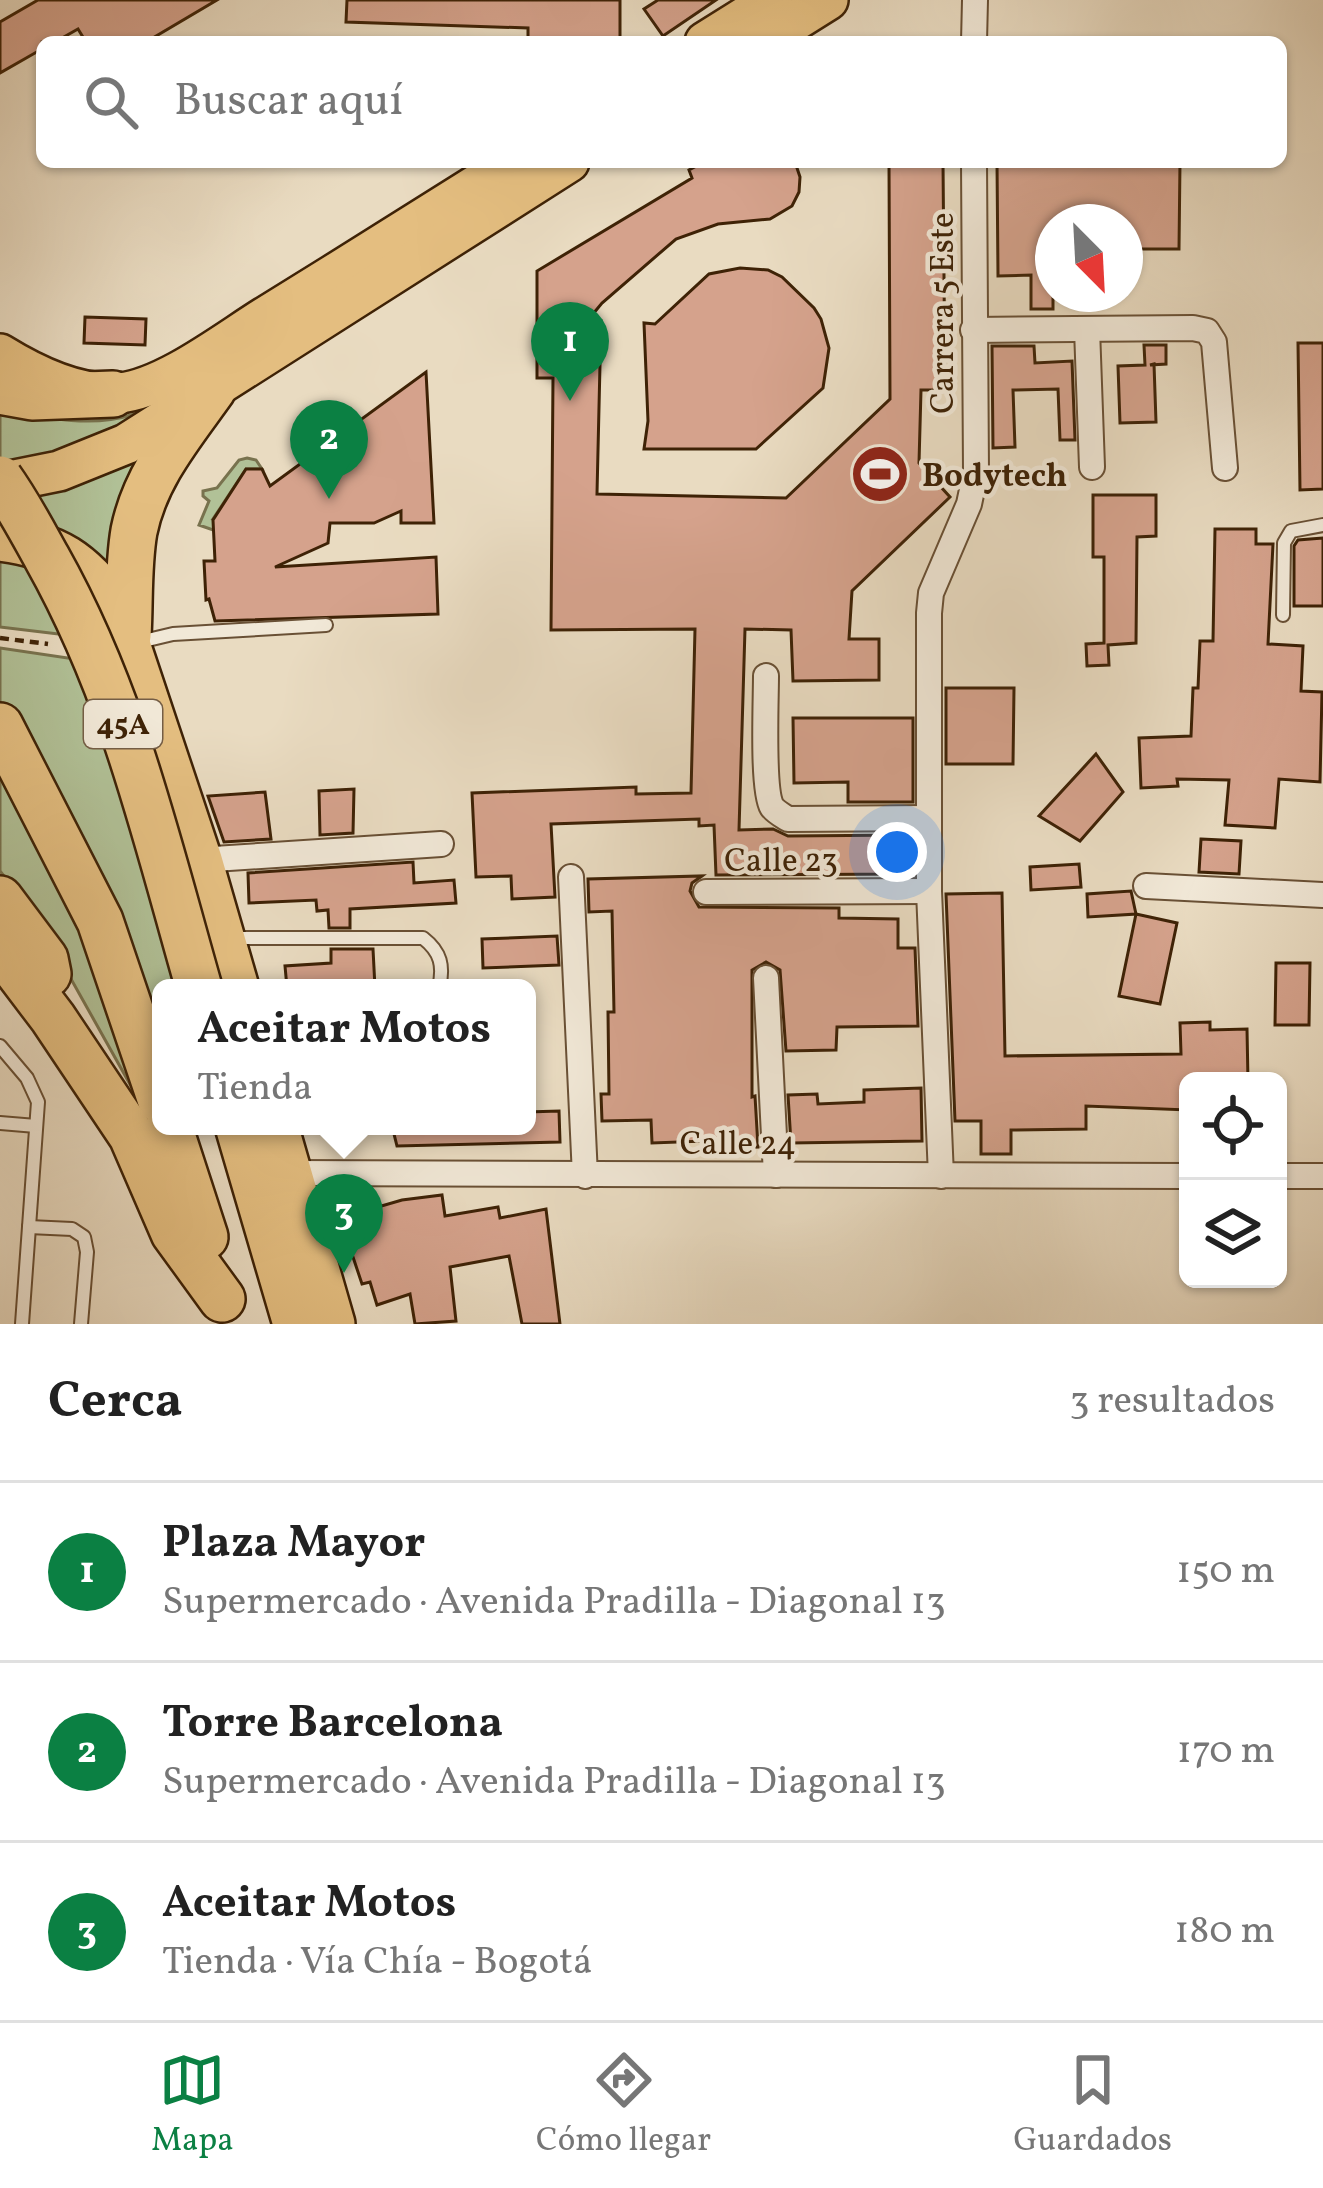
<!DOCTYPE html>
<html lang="es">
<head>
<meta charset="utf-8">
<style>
  :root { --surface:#fff; --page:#f2f2f2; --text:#222; --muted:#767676; --line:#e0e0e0; --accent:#0b8043 }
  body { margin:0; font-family:Vollkorn,serif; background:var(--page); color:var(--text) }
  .controls { position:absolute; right:36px; bottom:36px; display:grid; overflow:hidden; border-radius:18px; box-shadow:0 3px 9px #0004 }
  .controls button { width:108px; height:108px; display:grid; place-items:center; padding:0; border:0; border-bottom:3px solid var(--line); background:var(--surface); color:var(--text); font:60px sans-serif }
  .compass { position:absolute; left:1035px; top:204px; width:108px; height:108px; border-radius:50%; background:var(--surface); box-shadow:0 3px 9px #0004; rotate:156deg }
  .you { position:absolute; left:897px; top:852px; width:42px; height:42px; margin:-30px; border:9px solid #fff; border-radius:50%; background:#1a73e8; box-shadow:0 0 0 18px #1a73e833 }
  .badge { display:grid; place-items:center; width:78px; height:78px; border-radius:50%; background:var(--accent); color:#fff; font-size:39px; font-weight:700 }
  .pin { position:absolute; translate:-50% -99px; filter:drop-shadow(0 3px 6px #0008) }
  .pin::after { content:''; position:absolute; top:63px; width:42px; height:36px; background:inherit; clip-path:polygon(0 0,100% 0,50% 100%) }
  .popup { position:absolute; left:152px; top:979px; width:384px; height:156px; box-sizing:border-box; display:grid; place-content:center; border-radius:18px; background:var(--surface); filter:drop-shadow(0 3px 9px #0005); font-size:39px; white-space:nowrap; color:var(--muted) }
  .popup b { font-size:45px; color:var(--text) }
  .popup::after { content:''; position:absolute; left:50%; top:100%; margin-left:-24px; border:24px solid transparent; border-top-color:var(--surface) }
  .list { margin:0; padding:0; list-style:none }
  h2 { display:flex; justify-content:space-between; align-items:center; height:156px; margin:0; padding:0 48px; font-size:51px }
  h2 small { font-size:39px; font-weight:400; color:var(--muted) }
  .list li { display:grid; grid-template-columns:78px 1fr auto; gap:36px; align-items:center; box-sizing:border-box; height:180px; padding:0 48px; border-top:3px solid var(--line) }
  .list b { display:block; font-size:45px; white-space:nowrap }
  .list p { margin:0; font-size:39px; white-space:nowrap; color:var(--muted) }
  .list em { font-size:39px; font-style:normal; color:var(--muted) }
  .icon { flex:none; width:66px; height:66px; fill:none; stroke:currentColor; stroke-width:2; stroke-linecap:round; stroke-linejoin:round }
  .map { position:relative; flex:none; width:1323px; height:1324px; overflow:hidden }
  .search { position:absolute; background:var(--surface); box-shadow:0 3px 9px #0004; left:36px; right:36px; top:36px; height:132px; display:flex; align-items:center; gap:30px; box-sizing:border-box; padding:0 42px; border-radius:18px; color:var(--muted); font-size:45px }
  .sheet { height:696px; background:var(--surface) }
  nav { display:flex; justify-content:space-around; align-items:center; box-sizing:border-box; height:168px; border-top:3px solid var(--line); background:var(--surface); font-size:33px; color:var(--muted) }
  nav a { display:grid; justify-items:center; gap:6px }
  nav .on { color:var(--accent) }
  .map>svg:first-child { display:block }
  .green { fill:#b1c197; stroke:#78724e; stroke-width:3 }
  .building { fill:#d5a28c; stroke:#3e2206; stroke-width:3 }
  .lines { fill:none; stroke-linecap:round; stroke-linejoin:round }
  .lane-casing { stroke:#695035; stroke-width:16 }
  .street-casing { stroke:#695035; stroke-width:28 }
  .primary-casing { stroke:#3e2206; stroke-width:44 }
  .highway-casing { stroke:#3e2206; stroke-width:50 }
  .path { stroke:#3e2206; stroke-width:4.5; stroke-dasharray:9 6; stroke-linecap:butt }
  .lane { stroke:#f1e8d7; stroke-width:12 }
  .street { stroke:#f1e8d7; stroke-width:24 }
  .primary { stroke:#e4be80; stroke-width:39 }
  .highway { stroke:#e4be80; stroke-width:45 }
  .highway-bridge-casing { stroke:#3e2206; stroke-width:50; stroke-linecap:butt }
  .highway-bridge { stroke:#e4be80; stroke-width:45 }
  .labels { text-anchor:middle; stroke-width:9; stroke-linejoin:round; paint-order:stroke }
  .shield { fill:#f1e8d7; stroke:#745d45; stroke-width:3 }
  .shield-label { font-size:30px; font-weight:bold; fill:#3e2206 }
  .street-label { font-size:33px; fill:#3e2206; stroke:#f1e8d7 }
  .poi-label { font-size:33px; font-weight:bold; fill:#3e2206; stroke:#f1e8d7; text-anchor:start }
</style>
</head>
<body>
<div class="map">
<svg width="1323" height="1324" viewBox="0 0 1323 1324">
  <rect width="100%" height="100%" fill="#e9dbc1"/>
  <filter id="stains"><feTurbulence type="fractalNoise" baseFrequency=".00167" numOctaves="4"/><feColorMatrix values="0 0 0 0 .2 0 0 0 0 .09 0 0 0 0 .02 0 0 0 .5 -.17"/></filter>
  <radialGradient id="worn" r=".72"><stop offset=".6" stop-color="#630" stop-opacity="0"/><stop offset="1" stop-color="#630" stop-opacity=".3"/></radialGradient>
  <g class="green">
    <path d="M 191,387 L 107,441 L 0,472 L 0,410 C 40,417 91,428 131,415 C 151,409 171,396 191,387 Z"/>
    <path d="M 148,447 L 111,567 L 0,497 Z"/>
    <path d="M 247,458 L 256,460 L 262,469 L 246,469 L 213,519 L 219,520 L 213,530 L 199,525 L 209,501 L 203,496 L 203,491 L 217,488 L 239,460 Z"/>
    <path d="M 0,555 L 16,555 L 100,639 L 0,627 Z"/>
    <path d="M 0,648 L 122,666 L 178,988 L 161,988 L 161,1047 L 136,1095 L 38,920 L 0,871 Z"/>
  </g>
  <g class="building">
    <path d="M 38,0 L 217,0 L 146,42 L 86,42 L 78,29 L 55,42 L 42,42 L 42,49 L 0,73 L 0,22 Z"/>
    <path d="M 347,0 L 620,0 L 620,42 L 528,42 L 528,28 L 346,22 Z"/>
    <path d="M 658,0 L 716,0 L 663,36 L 644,9 Z"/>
    <path d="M 704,162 L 795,162 L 800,177 L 799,192 L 792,206 L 770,219 L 718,224 L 676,239 L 602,303 L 588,320 L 601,321 L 597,494 L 786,498 L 890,399 L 889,162 L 943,162 L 945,390 L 921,390 L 919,463 L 950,497 L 852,591 L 849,639 L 879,639 L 879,680 L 793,681 L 791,630 L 745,629 L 739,830 L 773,829 L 788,836 L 908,835 L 909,874 L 716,875 L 714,825 L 699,826 L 699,819 L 551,824 L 555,897 L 512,899 L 511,876 L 476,877 L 472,793 L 636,787 L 636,794 L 691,793 L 695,629 L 551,630 L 553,378 L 537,378 L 537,271 L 692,178 L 689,170 Z"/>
    <path d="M 997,162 L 1180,162 L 1179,249 L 1125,249 L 1125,222 L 1053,222 L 1053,309 L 1031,309 L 1031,275 L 998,276 Z"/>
    <path d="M 740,268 L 768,270 L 782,277 L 814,308 L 821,319 L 829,348 L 823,388 L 756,449 L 644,449 L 648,421 L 644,323 L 655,324 L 709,274 Z"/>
    <path d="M 85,317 L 146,319 L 145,345 L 84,343 Z"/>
    <path d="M 1298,343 L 1323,343 L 1323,489 L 1300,490 Z"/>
    <path d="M 1144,345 L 1166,345 L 1166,364 L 1150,365 L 1154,364 L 1156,422 L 1120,423 L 1118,366 L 1145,365 Z"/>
    <path d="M 992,346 L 1034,346 L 1035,363 L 1072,361 L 1075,440 L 1060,440 L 1058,389 L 1013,390 L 1015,447 L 993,448 Z"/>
    <path d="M 426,372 L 434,523 L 401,523 L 401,511 L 374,523 L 330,523 L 328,543 L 275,567 L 436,557 L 438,614 L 215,621 L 209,599 L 206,600 L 204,561 L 215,561 L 213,520 L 246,469 L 262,469 L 270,486 Z"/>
    <path d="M 1093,495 L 1156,495 L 1156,536 L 1137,537 L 1136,643 L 1108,645 L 1109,665 L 1087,666 L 1086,644 L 1104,643 L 1104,557 L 1093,557 Z"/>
    <path d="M 1215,529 L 1256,529 L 1256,544 L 1273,544 L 1268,644 L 1303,646 L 1301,691 L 1322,692 L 1320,782 L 1279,779 L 1275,828 L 1225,825 L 1229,780 L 1177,779 L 1178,786 L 1141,788 L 1139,738 L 1191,736 L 1193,688 L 1198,688 L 1200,641 L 1213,641 Z"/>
    <path d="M 1323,538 L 1323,606 L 1294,606 L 1294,546 L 1298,540 Z"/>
    <path d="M 946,688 L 1014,688 L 1013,764 L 946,764 Z"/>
    <path d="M 793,718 L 913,718 L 913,802 L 848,802 L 848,782 L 794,783 Z"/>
    <path d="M 1096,754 L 1123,792 L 1080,841 L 1039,816 Z"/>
    <path d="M 354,789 L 353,833 L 320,835 L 319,791 Z"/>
    <path d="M 265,792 L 271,839 L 224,842 L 208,796 Z"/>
    <path d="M 1201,839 L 1241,841 L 1239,874 L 1199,872 Z"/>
    <path d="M 413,862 L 414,883 L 454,880 L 456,903 L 350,909 L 350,928 L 329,928 L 328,910 L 317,911 L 316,900 L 249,903 L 248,873 Z"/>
    <path d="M 1079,864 L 1081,887 L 1031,890 L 1030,867 Z"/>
    <path d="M 702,876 L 692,883 L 690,891 L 699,907 L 839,908 L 839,918 L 898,919 L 898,948 L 915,948 L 918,1026 L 837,1027 L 836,1050 L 786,1051 L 780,970 L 766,962 L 752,970 L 752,1097 L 755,1096 L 758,1147 L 705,1149 L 705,1141 L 652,1143 L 651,1120 L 602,1121 L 601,1094 L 609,1094 L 608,1012 L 614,1012 L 612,911 L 589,912 L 588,879 Z"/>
    <path d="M 1131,891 L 1136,914 L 1088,917 L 1087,894 Z"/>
    <path d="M 1002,893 L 1005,1056 L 1181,1054 L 1180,1023 L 1210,1022 L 1210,1030 L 1247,1029 L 1248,1081 L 1188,1081 L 1188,1110 L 1086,1106 L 1086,1129 L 1011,1130 L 1011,1154 L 981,1154 L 981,1121 L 955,1121 L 946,894 Z"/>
    <path d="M 1136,914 L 1177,923 L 1160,1004 L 1119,996 Z"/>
    <path d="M 557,936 L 559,965 L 483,968 L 482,939 Z"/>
    <path d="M 331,949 L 373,949 L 375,988 L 287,988 L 285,966 L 331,963 Z"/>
    <path d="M 1276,963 L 1310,963 L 1309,1025 L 1275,1025 Z"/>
    <path d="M 921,1088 L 922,1141 L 791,1143 L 788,1095 L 817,1094 L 818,1104 L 864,1102 L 864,1090 Z"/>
    <path d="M 559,1111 L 560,1142 L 397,1146 L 392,1126 L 527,1126 L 527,1112 Z"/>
    <path d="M 442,1195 L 445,1216 L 498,1207 L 500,1218 L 546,1209 L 560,1324 L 522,1324 L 509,1256 L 450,1267 L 456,1321 L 415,1324 L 410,1294 L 377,1305 L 370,1282 L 362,1284 L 340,1218 L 402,1200 Z"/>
  </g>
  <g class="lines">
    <g class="lane-casing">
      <g id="lane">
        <path d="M 1283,615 L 1284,543 L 1291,531 L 1323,525"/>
        <path d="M 135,643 L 173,634 L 326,625"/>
        <path d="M 230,938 L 423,938 C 441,952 444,966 439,988"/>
        <path d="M 0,1046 L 27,1078 L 38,1102 L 22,1324"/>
        <path d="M 0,1123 L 36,1126"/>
        <path d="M 29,1227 L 72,1229 L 84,1237 L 87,1252 L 81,1324"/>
      </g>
    </g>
    <g class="street-casing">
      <g id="street">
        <path d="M 974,42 L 975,0"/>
        <path d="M 1087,329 L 1092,467"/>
        <path d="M 973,330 L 1193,328 L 1207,331 L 1214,342 L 1225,468"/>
        <path d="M 766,676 C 766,700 762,790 772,807 C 777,813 782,815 788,819 L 929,818"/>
        <path d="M 199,860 L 441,844"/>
        <path d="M 571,877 L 585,1176"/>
        <path d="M 1146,886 L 1323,895"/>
        <path d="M 706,892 L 929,891"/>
        <path d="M 766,978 L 776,1175"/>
        <path d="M 288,1173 L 1188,1176"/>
        <path d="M 941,1176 L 929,891 L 929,613 L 931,593 L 969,504 L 976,471 L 974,162"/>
        <path d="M 1278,1176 L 1323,1176"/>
      </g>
    </g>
    <g class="primary-casing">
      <g id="primary">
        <path d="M 705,42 L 772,0"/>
        <path d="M 761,42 L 828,0"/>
        <path d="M 0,354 C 34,375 78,397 120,393 C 166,388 225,342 265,317 C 348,266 430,214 513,162"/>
        <path d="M 0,483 L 59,471 L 126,444 L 569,162"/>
      </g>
    </g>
    <g class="highway-casing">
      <g id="highway">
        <path d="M 0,391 L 32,397 L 113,394"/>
        <path d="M 0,538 C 56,545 82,563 115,608 L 199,860 L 236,988"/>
        <path d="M 128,636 C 130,601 128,565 134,531 C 145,476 181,434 213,389"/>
        <path d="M 0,726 L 100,921 L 161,1101"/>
        <path d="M 0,899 L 45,959 L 48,974"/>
        <path d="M 0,948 L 53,1018 L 132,1136 L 174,1233 L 222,1299"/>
        <path d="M 169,1126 L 205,1237"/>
        <path d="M 238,1126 L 296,1324"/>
        <path d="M 275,1126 L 332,1324"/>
      </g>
    </g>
    <path class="path" d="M 0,638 L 48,644"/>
    <use href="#lane" class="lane"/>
    <use href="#street" class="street"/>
    <use href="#primary" class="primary"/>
    <use href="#highway" class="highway"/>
    <g class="highway-bridge-casing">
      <path id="highway-bridge" d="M 0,479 C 18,504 32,531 47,558 C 124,695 156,838 199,988"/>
    </g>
    <use href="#highway-bridge" class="highway-bridge"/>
  </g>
  <defs>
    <g id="stadium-disc" transform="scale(3)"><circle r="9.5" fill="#8f2418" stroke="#f1e8d7"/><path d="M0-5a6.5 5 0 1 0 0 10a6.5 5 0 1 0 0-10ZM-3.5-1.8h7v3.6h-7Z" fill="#fff"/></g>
  </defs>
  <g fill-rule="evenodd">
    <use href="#stadium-disc" x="880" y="474"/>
  </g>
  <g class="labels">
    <rect class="shield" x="84" y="700" width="78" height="48" rx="9"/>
    <g class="shield-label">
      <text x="123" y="734">45A</text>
    </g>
    <g class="street-label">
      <text transform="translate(941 313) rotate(-90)" y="12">Carrera 5 Este</text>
      <text x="781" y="871">Calle 23</text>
      <text x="738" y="1154">Calle 24</text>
    </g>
    <g class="poi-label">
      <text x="922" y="486">Bodytech</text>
    </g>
  </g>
  <rect width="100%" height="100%" filter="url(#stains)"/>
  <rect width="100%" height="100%" fill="url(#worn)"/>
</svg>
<div class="controls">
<button><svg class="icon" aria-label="locate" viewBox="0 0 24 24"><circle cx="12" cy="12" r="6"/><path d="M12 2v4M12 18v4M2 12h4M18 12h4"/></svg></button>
<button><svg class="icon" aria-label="layers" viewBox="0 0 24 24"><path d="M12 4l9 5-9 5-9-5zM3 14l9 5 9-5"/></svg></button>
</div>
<svg class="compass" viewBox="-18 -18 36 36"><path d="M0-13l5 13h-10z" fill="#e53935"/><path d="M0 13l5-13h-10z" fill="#767676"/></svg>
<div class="you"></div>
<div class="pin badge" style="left:570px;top:401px">1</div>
<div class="pin badge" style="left:329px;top:499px">2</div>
<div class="pin badge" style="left:344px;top:1273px">3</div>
<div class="popup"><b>Aceitar Motos</b>Tienda</div>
<div class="search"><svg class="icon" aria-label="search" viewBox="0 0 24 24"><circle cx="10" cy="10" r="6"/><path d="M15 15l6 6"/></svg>Buscar aquí</div>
</div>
<section class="sheet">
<h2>Cerca<small>3 resultados</small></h2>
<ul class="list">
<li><span class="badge">1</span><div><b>Plaza Mayor</b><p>Supermercado · Avenida Pradilla - Diagonal 13</p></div><em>150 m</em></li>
<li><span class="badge">2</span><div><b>Torre Barcelona</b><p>Supermercado · Avenida Pradilla - Diagonal 13</p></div><em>170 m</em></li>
<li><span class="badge">3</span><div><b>Aceitar Motos</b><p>Tienda · Vía Chía - Bogotá</p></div><em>180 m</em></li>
</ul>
</section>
<nav>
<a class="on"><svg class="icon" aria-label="map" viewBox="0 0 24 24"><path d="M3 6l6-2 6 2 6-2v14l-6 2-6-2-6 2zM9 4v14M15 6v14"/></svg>Mapa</a>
<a><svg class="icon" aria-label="directions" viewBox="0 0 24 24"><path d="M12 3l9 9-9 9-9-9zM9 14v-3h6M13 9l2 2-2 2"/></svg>Cómo llegar</a>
<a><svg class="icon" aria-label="saved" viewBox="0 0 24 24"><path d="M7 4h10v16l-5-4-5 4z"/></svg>Guardados</a>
</nav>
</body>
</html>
